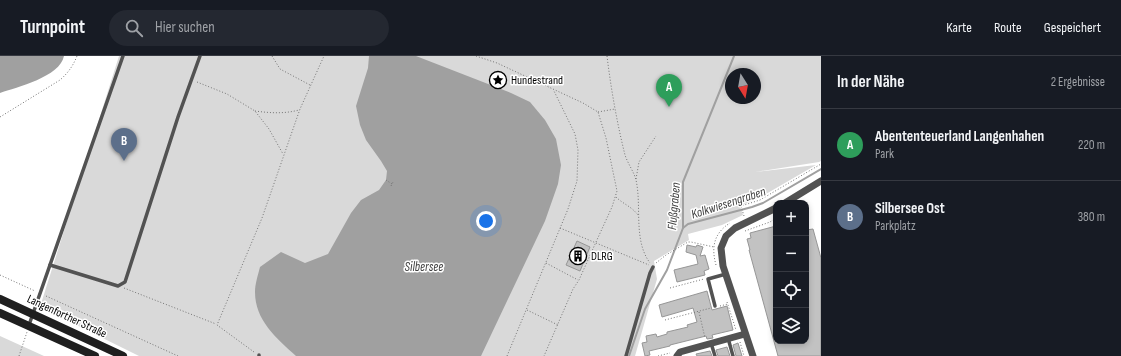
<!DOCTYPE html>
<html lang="de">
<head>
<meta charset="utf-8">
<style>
  :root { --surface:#171b24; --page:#242831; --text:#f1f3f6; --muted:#9ea1a6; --line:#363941; --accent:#db2777 }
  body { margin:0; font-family:"Sofia Sans Condensed",sans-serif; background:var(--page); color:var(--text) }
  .controls { position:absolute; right:12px; bottom:12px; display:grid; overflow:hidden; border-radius:8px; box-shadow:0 2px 6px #0003 }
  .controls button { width:36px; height:36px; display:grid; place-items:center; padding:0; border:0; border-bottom:1px solid var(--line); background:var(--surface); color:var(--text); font:20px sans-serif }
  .compass { position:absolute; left:725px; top:12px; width:36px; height:36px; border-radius:50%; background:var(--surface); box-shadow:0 2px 6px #0003; rotate:169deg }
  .you { position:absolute; left:486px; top:165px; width:14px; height:14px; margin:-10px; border:3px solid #fff; border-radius:50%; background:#1a73e8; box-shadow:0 0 0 6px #1a73e833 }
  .badge { display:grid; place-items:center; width:26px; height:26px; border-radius:50%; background:var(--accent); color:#fff; font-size:13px; font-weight:700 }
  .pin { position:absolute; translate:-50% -33px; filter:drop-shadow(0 1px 2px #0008) }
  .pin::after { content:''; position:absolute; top:21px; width:14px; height:12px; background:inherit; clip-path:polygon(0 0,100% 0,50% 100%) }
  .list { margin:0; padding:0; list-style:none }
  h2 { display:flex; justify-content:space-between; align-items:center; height:52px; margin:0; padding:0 16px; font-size:17px }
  h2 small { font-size:13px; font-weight:400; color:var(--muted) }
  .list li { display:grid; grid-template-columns:26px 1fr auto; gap:12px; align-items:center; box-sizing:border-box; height:72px; padding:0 16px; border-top:1px solid var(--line) }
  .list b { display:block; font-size:15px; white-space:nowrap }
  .list p { margin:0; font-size:13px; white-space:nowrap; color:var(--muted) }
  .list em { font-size:13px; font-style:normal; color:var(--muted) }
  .icon { flex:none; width:22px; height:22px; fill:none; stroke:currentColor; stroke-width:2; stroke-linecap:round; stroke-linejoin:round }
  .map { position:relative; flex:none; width:821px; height:300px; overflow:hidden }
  header { display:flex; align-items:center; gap:24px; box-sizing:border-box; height:56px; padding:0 20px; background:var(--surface); border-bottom:1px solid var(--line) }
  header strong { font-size:19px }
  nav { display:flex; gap:22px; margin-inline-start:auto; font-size:14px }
  .search { width:280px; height:36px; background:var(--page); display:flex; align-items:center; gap:10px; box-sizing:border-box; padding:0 14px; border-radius:22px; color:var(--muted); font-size:15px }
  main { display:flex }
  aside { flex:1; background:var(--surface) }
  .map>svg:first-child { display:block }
  .green { fill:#d9d9d9; fill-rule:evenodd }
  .water { fill:#a0a0a0 }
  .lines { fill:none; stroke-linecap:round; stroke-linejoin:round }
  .stream { stroke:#a0a0a0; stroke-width:2 }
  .building { fill:#c2c2c2; stroke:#969696 }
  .path { stroke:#747474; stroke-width:1; stroke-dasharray:1 2; stroke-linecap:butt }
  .service { stroke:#525252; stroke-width:3.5 }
  .minor { stroke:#525252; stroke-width:7 }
  .secondary { stroke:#1f1f1f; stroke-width:8 }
  .labels { text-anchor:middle; stroke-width:3; stroke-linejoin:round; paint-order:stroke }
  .poi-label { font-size:12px; fill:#000; stroke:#fff; text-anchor:start }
  .street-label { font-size:12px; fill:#000; stroke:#fff }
  .water-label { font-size:13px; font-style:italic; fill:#414141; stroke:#fff }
</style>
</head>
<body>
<header>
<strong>Turnpoint</strong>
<div class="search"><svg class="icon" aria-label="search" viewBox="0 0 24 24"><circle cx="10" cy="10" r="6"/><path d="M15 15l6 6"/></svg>Hier suchen</div>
<nav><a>Karte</a><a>Route</a><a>Gespeichert</a></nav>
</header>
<main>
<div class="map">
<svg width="821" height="300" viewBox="0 0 821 300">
  <rect width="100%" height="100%" fill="#fff"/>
  <g class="green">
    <path d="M 119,0 L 821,0 L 821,105 L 819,106 L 755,116 L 816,109 L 759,142 L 740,150 L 743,159 L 722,169 L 688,178 L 689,184 L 654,205 L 657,223 L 635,300 L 139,300 L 40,251 ZM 731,18 L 755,18 L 755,42 L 731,42 Z"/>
    <path d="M 0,280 L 44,300 L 0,300 Z"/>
  </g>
  <g class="water">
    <path d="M 0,0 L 64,0 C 60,21 17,31 0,37 Z"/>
    <path d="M 369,0 L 416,0 L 511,37 L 530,46 L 545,64 L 556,83 L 561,109 L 558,128 L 545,165 L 481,300 L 296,300 C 276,282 255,264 255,236 C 255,228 258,219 260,211 L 281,196 L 305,207 L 328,198 L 351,157 L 361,144 L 379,134 L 386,124 L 387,115 L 381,105 L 366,84 L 360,69 L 356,50 L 368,12 Z"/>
  </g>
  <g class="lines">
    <g class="stream">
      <path d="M 683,172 L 688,168 L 752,151 L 763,147 L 821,113"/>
      <path d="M 629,300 L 645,253 L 667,214 L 683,172 L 683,126 L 734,0"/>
    </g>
  </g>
  <g class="building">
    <path d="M 776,170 L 776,285 L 806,285 L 806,174 L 813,173 L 821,202 L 821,300 L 778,300 L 749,194 L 750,194 L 747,183 L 751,182 L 750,177 Z"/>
    <path d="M 577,185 L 590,191 L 580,215 L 566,209 Z"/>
    <path d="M 687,189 L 696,191 L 697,189 L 703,191 L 700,200 L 705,199 L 709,213 L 704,215 L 705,219 L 677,226 L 674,214 L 698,208 L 696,199 L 686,196 Z"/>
    <path d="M 707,235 L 712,254 L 727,250 L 733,274 L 712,279 L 713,282 L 707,283 L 706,280 L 670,289 L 670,290 L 649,295 L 650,299 L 645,300 L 642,287 L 647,286 L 646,280 L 656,278 L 657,281 L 667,278 L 667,276 L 688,271 L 687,269 L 697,266 L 693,252 L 662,261 L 659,249 Z"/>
    <path d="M 738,287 L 742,300 L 736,300 L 733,289 Z"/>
    <path d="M 727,291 L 730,300 L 718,300 L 716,294 Z"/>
    <path d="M 710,295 L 712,300 L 697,300 L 696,298 Z"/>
  </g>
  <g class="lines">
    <g class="path">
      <path d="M 272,0 L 280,13 L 310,29"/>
      <path d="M 476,0 L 497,7 L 583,47 L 598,56 L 606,82 L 617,135 L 612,151 L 596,186 L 579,224 L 573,233 L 544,300"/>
      <path d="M 607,0 C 611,33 617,67 625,99 C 628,108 634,116 636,124 C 642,151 633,184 650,207"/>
      <path d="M 197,26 L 227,38 L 255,55 L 269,73 L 283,98"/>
      <path d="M 255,55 C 270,57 284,58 299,54"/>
      <path d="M 598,56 L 615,53"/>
      <path d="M 0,61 L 60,24 C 68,17 73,10 77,0"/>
      <path d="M 636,123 L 639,106 L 656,80"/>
      <path d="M 386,124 L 392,128"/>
      <path d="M 391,130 L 393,126"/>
      <path d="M 616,141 C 623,148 631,150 638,159"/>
      <path d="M 799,147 L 804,144"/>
      <path d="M 744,160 L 741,150 L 760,144 L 821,108"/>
      <path d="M 560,172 L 649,209"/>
      <path d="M 745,175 L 770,166 L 776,162"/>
      <path d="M 546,207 L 578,224"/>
      <path d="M 656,207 L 666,199 L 688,186 L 691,186 L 714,191"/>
      <path d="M 716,209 C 711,191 714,177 730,167"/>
      <path d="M 0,219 L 35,235"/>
      <path d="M 124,232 L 216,268"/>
      <path d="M 670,232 L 704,223"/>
      <path d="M 46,240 L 178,300"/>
      <path d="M 727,246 L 736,274"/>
      <path d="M 720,250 L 728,248"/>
      <path d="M 527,254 L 558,269"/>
      <path d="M 699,256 L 705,282"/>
      <path d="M 665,264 L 711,252"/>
      <path d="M 740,286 L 744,300"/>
      <path d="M 254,296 L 217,269 L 262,162 L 300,53 L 324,0"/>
      <path d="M 19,300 L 27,276"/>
      <path d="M 507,300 L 568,153 L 577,125 L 578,94 L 575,78 L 554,35"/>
      <path d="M 658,300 L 670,297"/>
    </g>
    <g class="service">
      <path d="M 50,209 L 118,230 L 125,226 L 178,61 L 200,0"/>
      <path d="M 715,250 L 708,223 L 726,218"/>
      <path d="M 29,269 L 123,0"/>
      <path d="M 728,282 L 733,300"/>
      <path d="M 711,287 L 715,300"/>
      <path d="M 259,300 L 259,299"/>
      <path d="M 626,300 L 650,217 L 653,211"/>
    </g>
    <g class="minor">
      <path d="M 785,147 L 821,125"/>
      <path d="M 677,300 L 680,296 L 745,278"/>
      <path d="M 753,300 L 723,210 L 721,192 L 726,180 L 735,172 L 776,152"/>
    </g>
    <g class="secondary">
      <path d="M 0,243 L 123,300"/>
      <path d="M 0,257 L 95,300"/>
    </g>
  </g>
  <defs>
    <g id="sight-ring" transform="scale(0.9)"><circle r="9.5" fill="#fff" stroke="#000" stroke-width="1.5"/><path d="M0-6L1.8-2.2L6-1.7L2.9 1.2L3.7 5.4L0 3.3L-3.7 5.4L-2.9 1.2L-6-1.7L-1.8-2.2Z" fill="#000"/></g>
    <g id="building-ring" transform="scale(0.9)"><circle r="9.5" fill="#fff" stroke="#000" stroke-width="1.5"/><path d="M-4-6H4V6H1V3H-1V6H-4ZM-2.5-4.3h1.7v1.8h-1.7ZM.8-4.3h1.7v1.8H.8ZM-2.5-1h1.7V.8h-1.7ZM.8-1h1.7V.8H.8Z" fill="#000"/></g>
  </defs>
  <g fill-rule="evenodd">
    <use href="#sight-ring" x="498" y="24"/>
    <use href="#building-ring" x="578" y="200"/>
  </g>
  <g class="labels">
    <g class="poi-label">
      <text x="511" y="28">Hundestrand</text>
      <text x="591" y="204">DLRG</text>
    </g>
    <g class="street-label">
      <text transform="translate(67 260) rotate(25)" y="4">Langenforther Straße</text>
    </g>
    <g class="water-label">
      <text transform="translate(728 146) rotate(-18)" y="5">Kolkwiesengraben</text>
      <text transform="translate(673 150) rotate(-85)" y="5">Flußgraben</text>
      <text x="424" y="215">Silbersee</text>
    </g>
  </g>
</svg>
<div class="controls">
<button>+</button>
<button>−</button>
<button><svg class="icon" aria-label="locate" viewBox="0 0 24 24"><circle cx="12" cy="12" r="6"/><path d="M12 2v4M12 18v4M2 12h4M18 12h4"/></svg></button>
<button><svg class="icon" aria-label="layers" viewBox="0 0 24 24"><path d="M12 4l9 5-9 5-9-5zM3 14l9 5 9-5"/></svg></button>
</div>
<svg class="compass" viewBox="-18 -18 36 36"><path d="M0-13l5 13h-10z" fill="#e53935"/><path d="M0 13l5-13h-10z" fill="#9ea1a6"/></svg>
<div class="you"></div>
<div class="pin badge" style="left:669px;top:51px;background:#2e9e5b">A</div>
<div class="pin badge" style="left:124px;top:105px;background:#5c6f8a">B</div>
</div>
<aside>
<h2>In der Nähe<small>2 Ergebnisse</small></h2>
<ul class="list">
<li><span class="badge" style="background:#2e9e5b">A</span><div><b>Abententeuerland Langenhahen</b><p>Park</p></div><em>220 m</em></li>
<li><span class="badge" style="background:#5c6f8a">B</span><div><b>Silbersee Ost</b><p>Parkplatz</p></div><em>380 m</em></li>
</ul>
</aside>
</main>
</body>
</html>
